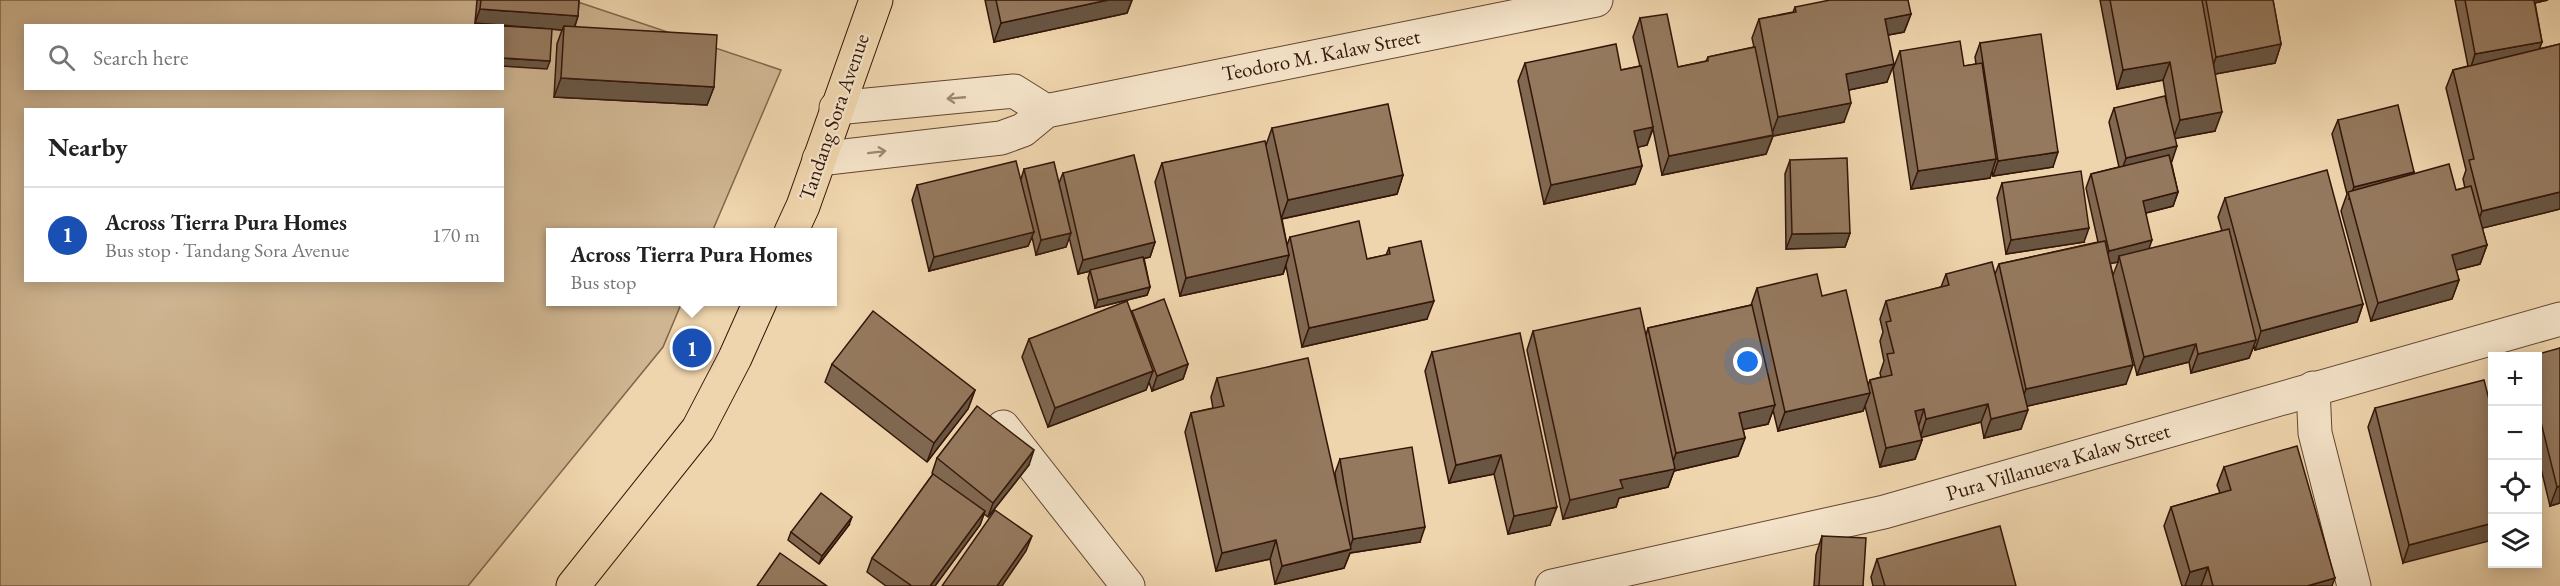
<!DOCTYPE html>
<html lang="en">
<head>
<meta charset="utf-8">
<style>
  :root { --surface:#fff; --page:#f6f6f6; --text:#222; --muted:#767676; --line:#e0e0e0; --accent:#8f2418 }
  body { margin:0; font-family:"EB Garamond",serif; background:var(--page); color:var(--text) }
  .controls { position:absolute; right:18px; bottom:18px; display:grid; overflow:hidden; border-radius:0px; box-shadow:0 3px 15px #0003 }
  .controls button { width:54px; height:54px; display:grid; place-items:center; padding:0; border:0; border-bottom:2px solid var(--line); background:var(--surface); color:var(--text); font:30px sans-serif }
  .you { position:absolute; left:1748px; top:362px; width:21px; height:21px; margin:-15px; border:4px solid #fff; border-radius:50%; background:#1a73e8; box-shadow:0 0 0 9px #1a73e833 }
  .badge { display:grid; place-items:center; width:39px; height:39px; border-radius:50%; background:var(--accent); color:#fff; font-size:20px; font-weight:700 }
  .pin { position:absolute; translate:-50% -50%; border:3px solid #fff; box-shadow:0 2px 6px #0006 }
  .popup { position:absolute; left:546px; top:228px; width:291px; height:78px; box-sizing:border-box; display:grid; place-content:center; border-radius:0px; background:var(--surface); filter:drop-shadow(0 2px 4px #0005); font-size:20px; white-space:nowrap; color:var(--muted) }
  .popup b { font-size:22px; color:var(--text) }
  .popup::after { content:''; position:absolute; left:50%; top:100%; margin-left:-12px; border:12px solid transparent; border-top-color:var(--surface) }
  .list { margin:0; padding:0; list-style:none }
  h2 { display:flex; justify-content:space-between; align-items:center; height:78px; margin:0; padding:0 24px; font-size:26px }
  h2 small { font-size:20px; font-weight:400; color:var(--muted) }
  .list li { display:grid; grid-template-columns:39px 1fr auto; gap:18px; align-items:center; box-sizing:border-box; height:96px; padding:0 24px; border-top:2px solid var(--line) }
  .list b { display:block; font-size:22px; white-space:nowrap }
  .list p { margin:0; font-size:20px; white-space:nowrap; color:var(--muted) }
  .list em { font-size:20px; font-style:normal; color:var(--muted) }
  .icon { flex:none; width:33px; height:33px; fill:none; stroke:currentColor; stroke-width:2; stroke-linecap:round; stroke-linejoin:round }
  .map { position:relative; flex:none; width:2560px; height:586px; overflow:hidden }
  .search { position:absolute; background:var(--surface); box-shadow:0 3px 15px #0003; left:24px; top:24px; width:480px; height:66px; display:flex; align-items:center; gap:15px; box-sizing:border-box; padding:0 21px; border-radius:0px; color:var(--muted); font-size:22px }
  .panel { position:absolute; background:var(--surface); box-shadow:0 3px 15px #0003; left:24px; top:108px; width:480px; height:174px; border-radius:0px }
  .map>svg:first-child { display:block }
  .green { fill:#cfb591; stroke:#81664d; stroke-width:1.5; fill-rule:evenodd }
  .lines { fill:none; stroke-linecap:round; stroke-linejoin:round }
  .minor-casing { stroke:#624632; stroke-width:35 }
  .major-casing { stroke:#331609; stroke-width:35 }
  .minor { stroke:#f5e4ca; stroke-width:33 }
  .major { stroke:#efd5ad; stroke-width:33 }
  .wall { fill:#806851; stroke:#331609; stroke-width:1.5; fill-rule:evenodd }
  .shaded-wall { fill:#685542; stroke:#331609; stroke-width:1.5 }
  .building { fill:#95795e; stroke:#331609; stroke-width:1.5 }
  .oneway { stroke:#9e8773 }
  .labels { text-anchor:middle; stroke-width:4.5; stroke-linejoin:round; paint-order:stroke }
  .street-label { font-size:21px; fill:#331609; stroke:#f5e4ca }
</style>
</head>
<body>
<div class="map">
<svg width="2560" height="586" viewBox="0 0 2560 586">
  <rect width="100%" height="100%" fill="#efd5ad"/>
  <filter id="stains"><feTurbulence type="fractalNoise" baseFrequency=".00333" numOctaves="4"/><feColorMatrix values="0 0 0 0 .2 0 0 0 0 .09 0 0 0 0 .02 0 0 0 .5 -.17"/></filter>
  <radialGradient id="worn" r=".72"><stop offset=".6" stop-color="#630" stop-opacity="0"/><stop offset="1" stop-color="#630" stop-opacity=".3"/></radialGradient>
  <path class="green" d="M 0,0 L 572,0 L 781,70 L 712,232 L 551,232 L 551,302 L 682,302 L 663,347 L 468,586 L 0,586 ZM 26,26 L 502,26 L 502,88 L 26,88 ZM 26,110 L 502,110 L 502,280 L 26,280 Z"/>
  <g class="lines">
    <g class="minor-casing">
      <g id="minor">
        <path d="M 836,108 L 1014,91 L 1046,111"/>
        <path d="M 819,159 L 1001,138 L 1023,130 L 1046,111 L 1596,0"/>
        <path d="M 2313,388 L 2315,433 L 2354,586"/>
        <path d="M 1003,427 L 1128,586"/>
        <path d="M 1552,586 L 1884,512 L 2560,319"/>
      </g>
    </g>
    <g class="major-casing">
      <g id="major">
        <path d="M 791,232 L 803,206 L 876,0"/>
        <path d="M 573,586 L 698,429 L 735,358 L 760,302"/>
      </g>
    </g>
    <use href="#minor" class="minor"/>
    <use href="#major" class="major"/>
  </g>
  <g class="wall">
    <path d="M 477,0 L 579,0 L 578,16 L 575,26 L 714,87 L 707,105 L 554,97 L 557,44 L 562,30 L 475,23 Z"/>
    <path d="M 985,0 L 1132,0 L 1127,13 L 994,42 Z"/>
    <path d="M 2100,0 L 2273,0 L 2281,44 L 2275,63 L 2215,74 L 2215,131 L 2175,138 L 2172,161 L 2171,161 L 2178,192 L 2173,206 L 2146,213 L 2149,249 L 2222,231 L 2218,217 L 2225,198 L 2363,304 L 2357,322 L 2255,350 L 2254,346 L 2249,358 L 2191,373 L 2189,362 L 2137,375 L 2114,281 L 2126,384 L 2027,406 L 2021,429 L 1984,438 L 1981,422 L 1921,437 L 1922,440 L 1915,459 L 1880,467 L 1865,406 L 1863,411 L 1778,431 L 1773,410 L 1768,424 L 1743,429 L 1745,438 L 1738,456 L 1674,471 L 1668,487 L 1619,498 L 1616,507 L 1563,519 L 1527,350 L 1533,331 L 1646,335 L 1648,328 L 1751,305 L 1757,288 L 1822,296 L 1868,385 L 1870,380 L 1881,377 L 1880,373 L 1884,361 L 1880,341 L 1883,332 L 1880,319 L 1886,301 L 1941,287 L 1946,274 L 1995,274 L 1999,264 L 2098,242 L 2086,188 L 2091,174 L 2119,167 L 2109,122 L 2114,108 L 2167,103 L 2163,80 L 2117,89 ZM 2118,262 L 2113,275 L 2110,263 Z"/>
    <path d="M 2455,0 L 2548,0 L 2535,3 L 2542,42 L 2539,49 L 2560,44 L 2560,209 L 2482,228 L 2487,245 L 2480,264 L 2456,270 L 2459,280 L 2452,299 L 2371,321 L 2341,211 L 2347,194 L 2332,134 L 2338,120 L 2414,172 L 2413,174 L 2456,190 L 2465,188 L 2463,179 L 2466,170 L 2446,88 L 2453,70 L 2468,66 Z"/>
    <path d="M 1795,7 L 1911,14 L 1904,32 L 1888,35 L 1887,82 L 1849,90 L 1844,122 L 1773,136 L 1766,154 L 1662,175 L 1653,129 L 1647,145 L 1638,147 L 1642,166 L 1635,184 L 1544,204 L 1518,81 L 1525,63 L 1621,70 L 1640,66 L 1633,37 L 1640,18 L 1678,67 L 1706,61 L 1708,57 L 1754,47 L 1752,38 L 1759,19 L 1793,12 Z"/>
    <path d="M 1980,43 L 2053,167 L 1993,176 L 1992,171 L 1990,178 L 1911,189 L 1893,69 L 1900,51 L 1964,66 L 1976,64 L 1975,57 Z"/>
    <path d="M 1272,128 L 1403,175 L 1397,194 L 1282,219 L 1287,245 L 1290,237 L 1367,259 L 1386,255 L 1389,248 L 1427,319 L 1302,347 L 1286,266 L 1283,274 L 1180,296 L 1155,182 L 1162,163 L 1266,145 Z"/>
    <path d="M 1790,160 L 1850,233 L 1845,247 L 1786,249 L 1785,174 Z"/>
    <path d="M 1024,169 L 1059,183 L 1063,173 L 1155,242 L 1150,257 L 1144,258 L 1150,287 L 1147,295 L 1095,308 L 1088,278 L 1090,271 L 1078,274 L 1069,237 L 1066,247 L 1036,255 L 1032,237 L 1028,246 L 929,271 L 912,200 L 917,185 L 1021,179 Z"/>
    <path d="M 2002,183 L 2084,242 L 2006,254 L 1997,198 Z"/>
    <path d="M 1132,311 L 1188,364 L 1183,379 L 1152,391 L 1149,382 L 1146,390 L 1048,427 L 1022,357 L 1029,339 L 1131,313 Z"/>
    <path d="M 2560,348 L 2560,503 L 2550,506 L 2538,456 L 2538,357 Z"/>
    <path d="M 1432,352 L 1550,525 L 1508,534 L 1494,474 L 1449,483 L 1425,371 Z"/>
    <path d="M 832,364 L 975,390 L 968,409 L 927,462 L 825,382 Z"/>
    <path d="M 1217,378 L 1337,488 L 1335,473 L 1340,459 L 1420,542 L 1350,553 L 1344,568 L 1275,584 L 1270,559 L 1216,571 L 1185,432 L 1191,413 L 1213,408 L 1211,397 Z"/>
    <path d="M 2375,408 L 2493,415 L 2403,563 L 2368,427 Z"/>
    <path d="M 937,458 L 1029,465 L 988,517 L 984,514 L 980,525 L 935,586 L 886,586 L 867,572 L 872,558 L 933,474 L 932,473 Z"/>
    <path d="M 2224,467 L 2332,586 L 2182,586 L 2164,526 L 2171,507 L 2220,493 L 2217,485 Z"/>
    <path d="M 849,525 L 819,564 L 788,540 L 791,532 Z"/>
    <path d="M 1822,536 L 1863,586 L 1814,586 L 1816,555 Z"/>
    <path d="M 1877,559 L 2016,586 L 1873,586 L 1871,577 Z"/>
  </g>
  <g class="shaded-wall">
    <path d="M 1108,0 L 1132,0 L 1127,13 L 994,42 L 1001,23 Z"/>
    <path d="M 2527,0 L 2548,0 L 2525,5 Z"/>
    <path d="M 480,9 L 578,16 L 573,31 L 564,26 L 562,30 L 475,23 Z"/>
    <path d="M 1911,14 L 1904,32 L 1878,37 L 1885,19 Z"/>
    <path d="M 2542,42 L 2535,60 L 2469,73 L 2475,54 Z"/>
    <path d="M 2281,44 L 2275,63 L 2210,75 L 2216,57 Z"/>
    <path d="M 502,58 L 550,61 L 547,69 L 502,66 Z"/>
    <path d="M 2170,62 L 2163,80 L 2117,89 L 2123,70 Z"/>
    <path d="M 1894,64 L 1887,82 L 1839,92 L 1846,74 Z"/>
    <path d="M 561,78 L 714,87 L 707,105 L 554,97 Z"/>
    <path d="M 1851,103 L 1844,122 L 1773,136 L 1766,154 L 1662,175 L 1669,156 L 1771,136 L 1778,117 Z"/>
    <path d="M 2222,112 L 2215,131 L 2173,139 L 2180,120 Z"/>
    <path d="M 1653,127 L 1647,145 L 1628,150 L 1634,131 Z"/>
    <path d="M 2177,146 L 2172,161 L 2121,173 L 2126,158 Z"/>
    <path d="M 2058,152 L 2053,167 L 1993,176 L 1998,161 Z"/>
    <path d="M 1996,159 L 1990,178 L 1911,189 L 1918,171 Z"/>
    <path d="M 1642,166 L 1635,184 L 1544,204 L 1551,185 Z"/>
    <path d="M 2414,172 L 2409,187 L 2349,199 L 2354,187 Z"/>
    <path d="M 1403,175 L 1397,194 L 1281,219 L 1288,200 Z"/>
    <path d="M 2178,192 L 2173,206 L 2138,215 L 2143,201 Z"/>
    <path d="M 2560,192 L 2560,209 L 2475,230 L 2482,211 Z"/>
    <path d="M 2089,228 L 2084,242 L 2006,254 L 2011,240 Z"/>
    <path d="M 1034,232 L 1028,246 L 929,271 L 934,257 Z"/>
    <path d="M 1071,233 L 1066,247 L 1036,255 L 1041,240 Z"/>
    <path d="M 1850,233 L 1845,247 L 1786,249 L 1792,234 Z"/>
    <path d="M 2152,240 L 2147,254 L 2119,256 L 2118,262 L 2104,265 L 2109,251 Z"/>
    <path d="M 1155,242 L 1150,257 L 1078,274 L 1083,260 Z"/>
    <path d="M 2487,245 L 2480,264 L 2445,273 L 2452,255 Z"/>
    <path d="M 1289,255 L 1283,274 L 1180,296 L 1186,278 Z"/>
    <path d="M 2459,280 L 2452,299 L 2371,321 L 2378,303 Z"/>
    <path d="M 1150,287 L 1147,295 L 1095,308 L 1098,300 Z"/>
    <path d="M 1434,301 L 1427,319 L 1302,347 L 1309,328 Z"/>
    <path d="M 2363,304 L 2357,322 L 2255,350 L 2261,331 Z"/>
    <path d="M 2256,340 L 2249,358 L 2191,373 L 2198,354 Z"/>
    <path d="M 2196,344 L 2189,362 L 2137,375 L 2144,357 Z"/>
    <path d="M 1188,364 L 1183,379 L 1152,391 L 1157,376 Z"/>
    <path d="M 2133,365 L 2126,384 L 2019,408 L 2026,389 Z"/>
    <path d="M 1153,371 L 1146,390 L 1048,427 L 1055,408 Z"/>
    <path d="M 975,390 L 968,409 L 927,462 L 934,443 Z"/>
    <path d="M 1870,393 L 1863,411 L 1778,431 L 1785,412 Z"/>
    <path d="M 1988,404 L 1981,422 L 1920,438 L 1926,419 Z"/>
    <path d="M 1775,405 L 1768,424 L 1732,432 L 1739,413 Z"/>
    <path d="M 1924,409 L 1918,428 L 1915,411 Z"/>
    <path d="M 2028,410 L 2021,429 L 1984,438 L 1991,419 Z"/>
    <path d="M 1745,438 L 1738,456 L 1674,471 L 1668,487 L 1619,498 L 1616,507 L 1563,519 L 1570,500 L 1620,480 L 1670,470 L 1676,453 Z"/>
    <path d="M 1922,440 L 1915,459 L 1880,467 L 1886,448 Z"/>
    <path d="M 1034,450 L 1029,465 L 988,517 L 993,503 Z"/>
    <path d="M 1501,455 L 1494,474 L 1449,483 L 1456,465 Z"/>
    <path d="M 2560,486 L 2560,503 L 2550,506 L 2557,487 Z"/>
    <path d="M 1557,507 L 1550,525 L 1508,534 L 1514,516 Z"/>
    <path d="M 985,511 L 980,525 L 935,586 L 930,586 Z"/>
    <path d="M 852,517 L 849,525 L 819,564 L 822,556 Z"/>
    <path d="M 2493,523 L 2493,540 L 2403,563 L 2409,545 Z"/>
    <path d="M 1425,527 L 1420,542 L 1350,553 L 1344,568 L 1275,584 L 1282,566 L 1349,550 L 1353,539 Z"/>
    <path d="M 1032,536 L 1026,551 L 1002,586 L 997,586 Z"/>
    <path d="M 1276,540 L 1270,559 L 1216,571 L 1222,553 Z"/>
    <path d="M 2208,567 L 2201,586 L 2185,586 L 2190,572 Z"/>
    <path d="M 2335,578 L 2332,586 L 2307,586 Z"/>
  </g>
  <g class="building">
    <path d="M 481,0 L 579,0 L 578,16 L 480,9 Z"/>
    <path d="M 996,0 L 1108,0 L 1001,23 Z"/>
    <path d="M 1830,0 L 1908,0 L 1911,14 L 1885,19 L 1894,64 L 1846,74 L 1851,103 L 1778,117 L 1759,19 L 1796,12 L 1795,7 Z"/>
    <path d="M 2110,0 L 2202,0 L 2222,112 L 2180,120 L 2170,62 L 2123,70 Z"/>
    <path d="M 2206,0 L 2273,0 L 2281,44 L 2216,57 Z"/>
    <path d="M 2465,0 L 2534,0 L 2542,42 L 2475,54 Z"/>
    <path d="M 1667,14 L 1678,67 L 1708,61 L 1708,57 L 1755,47 L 1773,135 L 1669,156 L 1640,18 Z"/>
    <path d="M 502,26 L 552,29 L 550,61 L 502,58 Z"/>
    <path d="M 564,26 L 717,35 L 714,87 L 561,78 Z"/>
    <path d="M 2041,34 L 2058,152 L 1998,161 L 1980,43 Z"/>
    <path d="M 1960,41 L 1964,66 L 1982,63 L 1996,159 L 1918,171 L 1900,51 Z"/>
    <path d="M 1616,44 L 1621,70 L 1641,66 L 1653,127 L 1634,131 L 1642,166 L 1551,185 L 1525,63 Z"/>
    <path d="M 2560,44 L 2560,192 L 2482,211 L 2469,160 L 2474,159 L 2453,70 Z"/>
    <path d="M 2165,96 L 2177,146 L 2126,158 L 2114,108 Z"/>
    <path d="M 1388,104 L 1403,175 L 1288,200 L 1272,128 Z"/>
    <path d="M 2398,105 L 2414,172 L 2354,187 L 2338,120 Z"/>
    <path d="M 1265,141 L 1289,255 L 1186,278 L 1162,163 Z"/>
    <path d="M 1134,155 L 1155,242 L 1083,260 L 1063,173 Z"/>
    <path d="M 2169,155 L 2178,192 L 2143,201 L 2152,240 L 2109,251 L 2091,174 Z"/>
    <path d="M 1847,158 L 1850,233 L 1792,234 L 1790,160 Z"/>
    <path d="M 1016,161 L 1034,232 L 934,257 L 917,185 Z"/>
    <path d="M 1054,162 L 1071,233 L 1041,240 L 1024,169 Z"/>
    <path d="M 2449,164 L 2456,190 L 2471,186 L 2487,245 L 2452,255 L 2459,280 L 2378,303 L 2348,192 Z"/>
    <path d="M 2327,170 L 2363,304 L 2261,331 L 2225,198 Z"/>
    <path d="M 2081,171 L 2089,228 L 2011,240 L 2002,183 Z"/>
    <path d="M 1359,221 L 1367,259 L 1390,254 L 1389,248 L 1421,241 L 1434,301 L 1309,328 L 1290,237 Z"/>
    <path d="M 2229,229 L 2256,340 L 2198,354 L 2196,344 L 2144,357 L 2119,256 Z"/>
    <path d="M 2105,241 L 2133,365 L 2026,389 L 1999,264 Z"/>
    <path d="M 1143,257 L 1150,287 L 1098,300 L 1090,270 Z"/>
    <path d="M 1992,262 L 2028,410 L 1991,419 L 1988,404 L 1926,419 L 1924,409 L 1915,411 L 1922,440 L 1886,448 L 1870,380 L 1892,375 L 1887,354 L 1894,353 L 1886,322 L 1891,321 L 1886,301 L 1949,285 L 1946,274 Z"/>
    <path d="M 1817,274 L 1822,296 L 1846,290 L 1870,393 L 1785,412 L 1757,288 Z"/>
    <path d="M 1164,299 L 1188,364 L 1157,376 L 1132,311 Z"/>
    <path d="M 1127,301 L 1153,371 L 1055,408 L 1029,339 Z"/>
    <path d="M 1752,305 L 1775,405 L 1739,413 L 1745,438 L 1676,453 L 1648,328 Z"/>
    <path d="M 1640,308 L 1675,469 L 1620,480 L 1623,488 L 1570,500 L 1533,331 Z"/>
    <path d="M 873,311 L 975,390 L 934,443 L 832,364 Z"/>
    <path d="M 1520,333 L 1557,507 L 1514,516 L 1501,455 L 1456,465 L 1432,352 Z"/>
    <path d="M 2560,348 L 2560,486 L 2557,487 L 2538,410 L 2538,357 L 2527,357 Z"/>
    <path d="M 1308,358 L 1351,549 L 1282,566 L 1276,540 L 1222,553 L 1191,413 L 1224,406 L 1217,378 Z"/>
    <path d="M 2484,380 L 2493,415 L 2493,523 L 2409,545 L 2375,408 Z"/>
    <path d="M 977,406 L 1034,450 L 993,503 L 937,458 Z"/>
    <path d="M 2297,446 L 2335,578 L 2307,586 L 2213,586 L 2208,567 L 2190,572 L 2171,507 L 2231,490 L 2224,467 Z"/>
    <path d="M 1412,447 L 1425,527 L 1353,539 L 1340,459 Z"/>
    <path d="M 933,474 L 985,511 L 930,586 L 912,586 L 872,558 Z"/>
    <path d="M 821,493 L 852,517 L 822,556 L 791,532 Z"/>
    <path d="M 995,510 L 1032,536 L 997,586 L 942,586 Z"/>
    <path d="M 2000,526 L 2016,586 L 1885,586 L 1877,559 Z"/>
    <path d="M 1822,536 L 1866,538 L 1863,586 L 1819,586 Z"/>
    <path d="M 780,553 L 827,586 L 757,586 Z"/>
  </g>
  <defs><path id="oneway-shaft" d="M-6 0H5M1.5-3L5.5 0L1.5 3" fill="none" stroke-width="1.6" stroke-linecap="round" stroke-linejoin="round" transform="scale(1.5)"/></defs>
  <g class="oneway">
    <use href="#oneway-shaft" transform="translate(956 98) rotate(175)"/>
    <use href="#oneway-shaft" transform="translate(877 152) rotate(-7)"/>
  </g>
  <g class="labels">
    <g class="street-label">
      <text transform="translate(1321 55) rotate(-11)" y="7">Teodoro M. Kalaw Street</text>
      <text transform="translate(834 117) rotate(-71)" y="7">Tandang Sora Avenue</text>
      <text transform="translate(2058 462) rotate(-16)" y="7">Pura Villanueva Kalaw Street</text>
    </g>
  </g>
  <rect width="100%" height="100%" filter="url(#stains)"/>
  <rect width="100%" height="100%" fill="url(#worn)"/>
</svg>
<div class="controls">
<button>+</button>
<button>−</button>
<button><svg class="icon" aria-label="locate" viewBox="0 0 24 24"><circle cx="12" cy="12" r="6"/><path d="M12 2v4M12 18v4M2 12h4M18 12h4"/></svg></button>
<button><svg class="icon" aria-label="layers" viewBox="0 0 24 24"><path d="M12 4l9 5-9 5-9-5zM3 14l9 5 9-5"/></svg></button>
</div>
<div class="you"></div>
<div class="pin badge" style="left:692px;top:348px;background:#1a4fb4">1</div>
<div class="popup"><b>Across Tierra Pura Homes</b>Bus stop</div>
<div class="search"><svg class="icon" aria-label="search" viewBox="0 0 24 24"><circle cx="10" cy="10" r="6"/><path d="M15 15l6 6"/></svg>Search here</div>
<section class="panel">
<h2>Nearby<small></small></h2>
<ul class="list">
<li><span class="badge" style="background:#1a4fb4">1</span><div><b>Across Tierra Pura Homes</b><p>Bus stop · Tandang Sora Avenue</p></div><em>170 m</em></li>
</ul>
</section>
</div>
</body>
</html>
